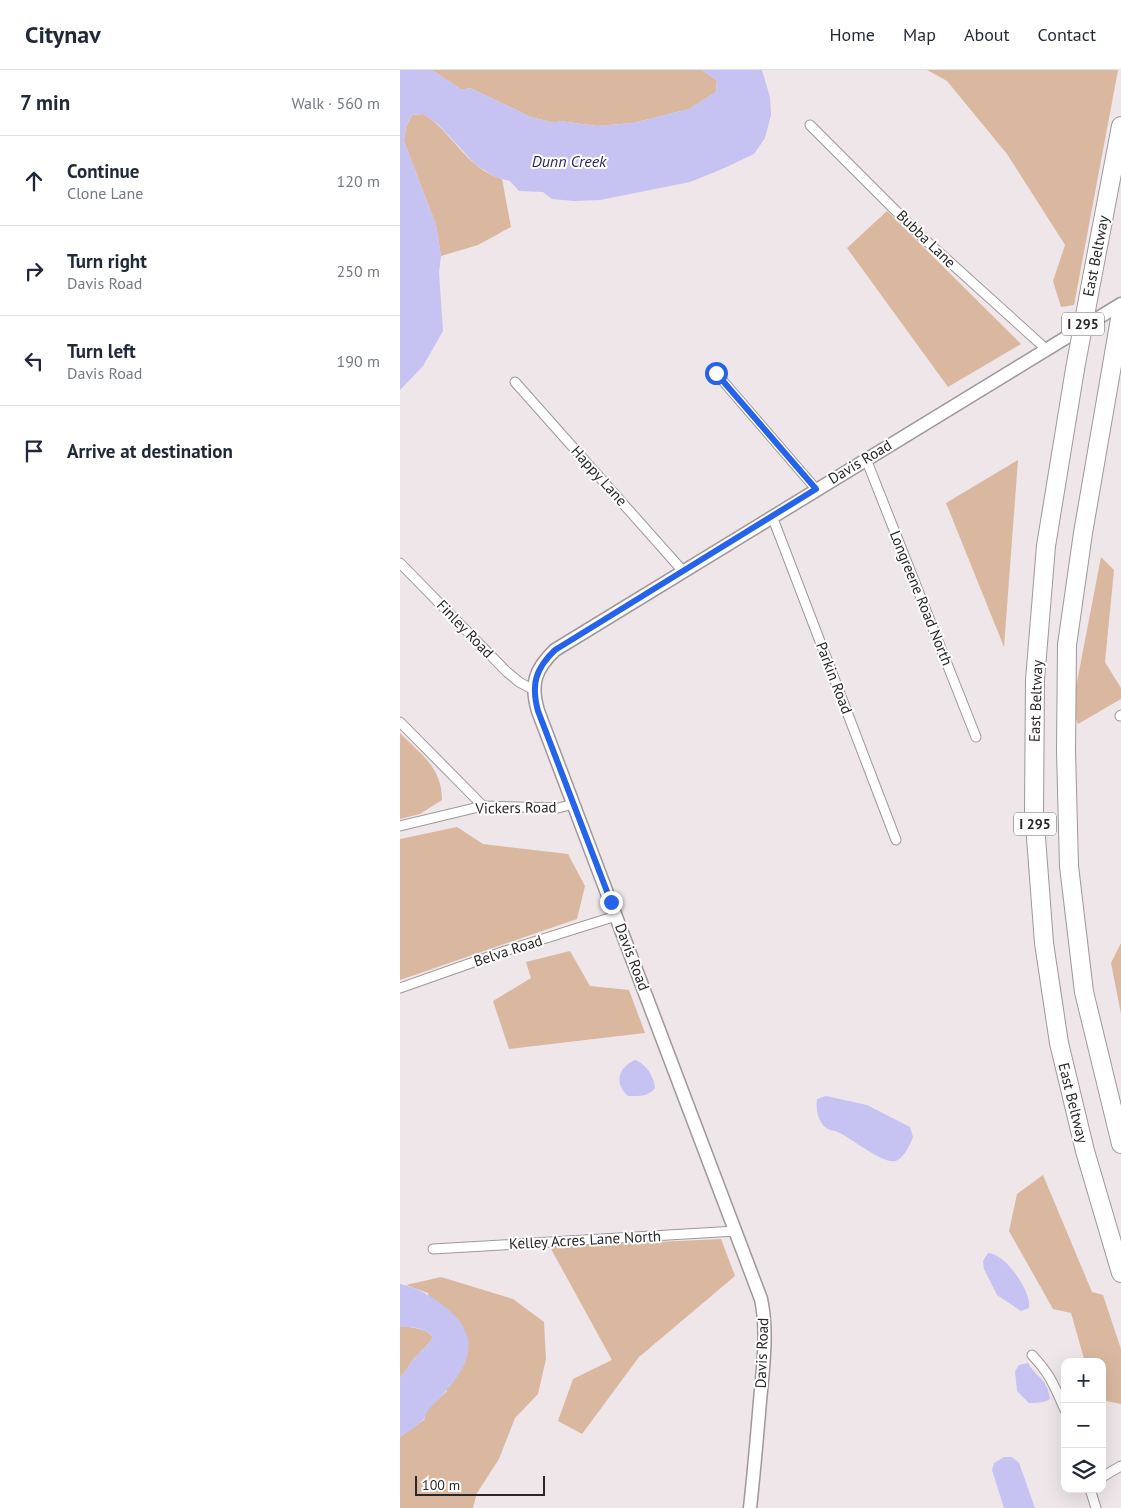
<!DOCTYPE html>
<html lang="en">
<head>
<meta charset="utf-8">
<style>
  :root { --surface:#fff; --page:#f2f2f3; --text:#1f2937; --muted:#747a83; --line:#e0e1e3 }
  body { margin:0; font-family:"PT Sans",sans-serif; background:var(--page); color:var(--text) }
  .controls { position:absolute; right:15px; bottom:15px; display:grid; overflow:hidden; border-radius:10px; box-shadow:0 5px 20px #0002 }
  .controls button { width:45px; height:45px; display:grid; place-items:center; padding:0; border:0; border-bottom:1px solid var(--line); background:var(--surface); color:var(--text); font:25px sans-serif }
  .scale { position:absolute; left:15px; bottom:12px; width:130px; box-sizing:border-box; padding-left:5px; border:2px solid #2a2728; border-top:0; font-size:14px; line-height:18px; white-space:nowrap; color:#2a2728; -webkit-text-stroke:4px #fff; paint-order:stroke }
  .stop { position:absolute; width:15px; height:15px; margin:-11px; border:4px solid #2563eb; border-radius:50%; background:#fff }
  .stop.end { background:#2563eb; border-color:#fff; box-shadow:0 1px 5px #0008 }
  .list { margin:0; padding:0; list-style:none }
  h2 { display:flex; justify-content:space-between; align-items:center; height:65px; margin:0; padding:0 20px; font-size:21px }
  h2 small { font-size:16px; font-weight:400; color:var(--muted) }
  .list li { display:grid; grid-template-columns:32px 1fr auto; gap:15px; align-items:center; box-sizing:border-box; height:90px; padding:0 20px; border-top:1px solid var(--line) }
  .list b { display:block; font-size:19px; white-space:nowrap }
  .list p { margin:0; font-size:16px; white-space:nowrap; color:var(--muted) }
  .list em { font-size:16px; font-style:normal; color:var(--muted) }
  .icon { flex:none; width:28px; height:28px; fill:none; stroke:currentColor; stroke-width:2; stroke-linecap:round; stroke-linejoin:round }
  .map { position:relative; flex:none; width:721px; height:1438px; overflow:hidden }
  header { display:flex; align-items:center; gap:30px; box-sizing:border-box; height:70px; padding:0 25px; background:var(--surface); border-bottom:1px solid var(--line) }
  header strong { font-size:24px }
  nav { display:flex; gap:28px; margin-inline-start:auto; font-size:18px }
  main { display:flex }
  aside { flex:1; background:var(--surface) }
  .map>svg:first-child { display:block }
  .green { fill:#dab8a0 }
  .water { fill:#c6c2f1 }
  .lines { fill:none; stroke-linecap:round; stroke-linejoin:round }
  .street-casing { stroke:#9f979a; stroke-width:11 }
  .secondary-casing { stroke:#9f979a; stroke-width:15 }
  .highway-casing { stroke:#9f979a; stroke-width:20 }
  .street { stroke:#fff; stroke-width:9 }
  .secondary { stroke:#fff; stroke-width:12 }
  .highway { stroke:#fff; stroke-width:18 }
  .highway-bridge-casing { stroke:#9f979a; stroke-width:20; stroke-linecap:butt }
  .highway-bridge { stroke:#fff; stroke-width:18 }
  .route { stroke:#2563eb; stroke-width:6 }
  .labels { text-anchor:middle; stroke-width:4; stroke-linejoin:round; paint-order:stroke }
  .shield { fill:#fff; stroke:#6a6868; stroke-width:1 }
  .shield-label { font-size:14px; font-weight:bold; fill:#2a2728 }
  .street-label { font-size:15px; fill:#2a2728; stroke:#fff }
  .water-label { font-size:16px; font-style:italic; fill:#2e235a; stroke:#fff }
</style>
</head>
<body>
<header>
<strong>Citynav</strong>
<nav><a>Home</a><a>Map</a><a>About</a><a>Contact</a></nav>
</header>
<main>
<aside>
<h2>7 min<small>Walk · 560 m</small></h2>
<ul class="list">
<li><svg class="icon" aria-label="ahead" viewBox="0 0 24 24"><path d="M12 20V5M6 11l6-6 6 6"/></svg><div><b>Continue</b><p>Clone Lane</p></div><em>120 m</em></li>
<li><svg class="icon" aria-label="right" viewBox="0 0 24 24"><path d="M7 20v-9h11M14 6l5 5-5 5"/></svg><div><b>Turn right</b><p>Davis Road</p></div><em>250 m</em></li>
<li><svg class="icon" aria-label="left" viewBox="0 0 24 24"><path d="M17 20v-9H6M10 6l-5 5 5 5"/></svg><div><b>Turn left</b><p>Davis Road</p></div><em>190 m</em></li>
<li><svg class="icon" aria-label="arrive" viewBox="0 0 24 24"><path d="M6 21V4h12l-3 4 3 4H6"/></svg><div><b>Arrive at destination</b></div></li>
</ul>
</aside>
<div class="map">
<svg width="721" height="1438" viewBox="0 0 721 1438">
  <rect width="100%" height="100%" fill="#eee6e9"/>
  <g class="green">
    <path d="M 30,0 L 302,0 L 317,11 L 316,22 L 289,39 L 233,53 L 197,56 L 160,51 L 155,53 L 131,47 L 70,18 L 62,20 L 35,2 Z"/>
    <path d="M 527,0 L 718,0 L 674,235 L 661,237 L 653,211 L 665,175 L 607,84 L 547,11 Z"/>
    <path d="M 23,44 C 28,47 34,51 39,56 C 59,76 74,101 102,109 L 111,157 L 78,175 L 41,186 L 36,155 L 4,71 L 6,57 L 12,45 Z"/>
    <path d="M 487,141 L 621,274 L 548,317 L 447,178 Z"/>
    <path d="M 618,390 L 604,577 L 546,433 Z"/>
    <path d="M 701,487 L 714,500 L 705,592 L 721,618 L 721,629 L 678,654 L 672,638 Z"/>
    <path d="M 0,663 C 21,685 42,697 42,730 L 20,744 L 0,749 Z"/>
    <path d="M 57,757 L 83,774 L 168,784 L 185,816 L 177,849 L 0,910 L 0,769 Z"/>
    <path d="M 721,873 L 721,944 L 711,893 Z"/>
    <path d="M 170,881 L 190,916 L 229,920 L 245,963 L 109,979 L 93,931 L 131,908 L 126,892 Z"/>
    <path d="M 643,1105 L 692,1222 L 703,1225 L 721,1279 L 721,1334 L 702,1330 L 702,1292 L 685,1292 L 671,1243 L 653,1239 L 609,1161 L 617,1124 Z"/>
    <path d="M 321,1169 L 335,1206 L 239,1287 L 182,1364 L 158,1351 L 173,1309 L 212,1290 L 150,1177 Z"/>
    <path d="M 41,1207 L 113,1229 L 144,1252 L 146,1289 L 138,1324 L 115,1348 L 99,1389 L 77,1423 L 73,1438 L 0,1438 L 0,1367 L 24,1350 L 26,1341 L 47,1321 L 28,1223 L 6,1215 Z"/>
    <path d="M 3,1256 C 13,1258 26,1258 33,1267 C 28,1276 19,1282 13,1290 C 8,1296 6,1302 0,1307 L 0,1257 Z"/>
  </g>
  <g class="water">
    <path d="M 0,0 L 30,0 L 35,2 L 62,20 L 70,18 L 131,47 L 155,53 L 160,51 L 197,56 L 233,53 L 289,39 L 316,22 L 317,11 L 302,0 L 362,0 L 370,27 L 371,45 L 365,68 L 354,84 L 320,100 L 290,112 L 200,130 L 174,131 L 152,129 L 143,122 L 119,121 L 110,111 L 95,107 L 76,95 L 38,54 L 23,44 L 12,45 L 6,57 L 4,71 L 36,155 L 41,186 L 39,202 L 43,261 L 23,296 L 0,320 Z"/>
    <path d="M 235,990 C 246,994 254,1006 255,1018 C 248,1027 239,1026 228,1026 C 214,1014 218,997 235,990 Z"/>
    <path d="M 426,1026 L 467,1035 L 510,1057 L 513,1067 C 510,1074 504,1089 495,1091 C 483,1094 452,1069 440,1063 C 434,1060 428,1061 423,1055 C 417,1046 416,1039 417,1029 Z"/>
    <path d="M 588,1183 C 605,1183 632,1222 629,1238 L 621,1241 L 597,1225 L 584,1199 L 583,1191 Z"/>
    <path d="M 0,1214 C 17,1217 31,1226 44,1236 C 91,1272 62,1306 30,1338 C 26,1342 26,1347 22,1351 C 16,1357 7,1362 0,1367 L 0,1307 C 6,1302 8,1296 13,1290 C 19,1282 28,1276 33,1267 C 27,1258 10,1256 0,1257 Z"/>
    <path d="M 628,1293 C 638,1310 646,1306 650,1329 C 644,1333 636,1333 629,1333 L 617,1321 L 615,1301 L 619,1295 Z"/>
    <path d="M 604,1387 L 612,1387 L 619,1393 L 635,1438 L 604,1438 L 592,1400 L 594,1393 Z"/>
  </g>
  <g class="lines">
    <g class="street-casing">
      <g id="street">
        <path d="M 410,55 L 521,166 L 646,279"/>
        <path d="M 316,303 L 416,419"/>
        <path d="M 115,312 L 282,500"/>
        <path d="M 466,389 L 576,667"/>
        <path d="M 372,446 L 496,770"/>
        <path d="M 0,493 L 107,602 L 119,612 L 134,620"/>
        <path d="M 720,646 L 721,645"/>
        <path d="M 0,652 L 83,736"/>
        <path d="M 0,756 L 83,736 L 158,738 L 174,734"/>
        <path d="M 0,918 L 105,881 L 216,846"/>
        <path d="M 33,1179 L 336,1161"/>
        <path d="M 632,1285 C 650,1304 654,1315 665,1340"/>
        <path d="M 702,1407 L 721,1396"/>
        <path d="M 690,1419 L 696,1438"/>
      </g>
    </g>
    <g class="secondary-casing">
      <path id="secondary" d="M 350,1438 C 354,1402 357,1367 360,1331 C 363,1298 368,1261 361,1229 L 138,641 C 130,614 135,599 155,580 L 721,234"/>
    </g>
    <g class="highway-casing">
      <g id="highway">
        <path d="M 692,208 L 721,56"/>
        <path d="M 721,243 L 683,463 L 667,575 L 666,681 L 669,796 L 684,922 L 721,1074"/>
        <path d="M 675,299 L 646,476 L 635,610 L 634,741 L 644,873 L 659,973 L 685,1081 L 721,1203"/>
      </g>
    </g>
    <use href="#street" class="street"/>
    <use href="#secondary" class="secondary"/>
    <use href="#highway" class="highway"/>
    <g class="highway-bridge-casing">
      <path id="highway-bridge" d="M 675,299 L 692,208"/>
    </g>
    <use href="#highway-bridge" class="highway-bridge"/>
  </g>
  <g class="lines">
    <path class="route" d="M 211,832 L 138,641 C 131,615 135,599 155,580 L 416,419 L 316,303"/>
  </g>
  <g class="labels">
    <g class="shield">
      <rect x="662" y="242.5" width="42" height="23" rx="4"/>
      <rect x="614" y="742.5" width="42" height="23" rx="4"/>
    </g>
    <g class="shield-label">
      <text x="683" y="259">I 295</text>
      <text x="635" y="759">I 295</text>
    </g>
    <g class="street-label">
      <text transform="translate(526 169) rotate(44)" y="5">Bubba Lane</text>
      <text transform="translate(696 186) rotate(-79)" y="5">East Beltway</text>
      <text transform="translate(460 392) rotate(-31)" y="5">Davis Road</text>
      <text transform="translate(199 406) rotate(48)" y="5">Happy Lane</text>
      <text transform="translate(521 528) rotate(68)" y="5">Longreene Road North</text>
      <text transform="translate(65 559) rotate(46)" y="5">Finley Road</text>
      <text transform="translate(434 608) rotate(69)" y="5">Parkin Road</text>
      <text transform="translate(636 631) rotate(-88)" y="5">East Beltway</text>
      <text transform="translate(116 738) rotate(-1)" y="5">Vickers Road</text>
      <text transform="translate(108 881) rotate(-18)" y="5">Belva Road</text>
      <text transform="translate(232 887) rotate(69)" y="5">Davis Road</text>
      <text transform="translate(673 1033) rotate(76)" y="5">East Beltway</text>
      <text transform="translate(185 1170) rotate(-3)" y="5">Kelley Acres Lane North</text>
      <text transform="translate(362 1283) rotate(-88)" y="5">Davis Road</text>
    </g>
    <g class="water-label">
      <text x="169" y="97">Dunn Creek</text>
    </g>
  </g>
</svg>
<div class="controls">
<button>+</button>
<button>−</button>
<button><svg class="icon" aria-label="layers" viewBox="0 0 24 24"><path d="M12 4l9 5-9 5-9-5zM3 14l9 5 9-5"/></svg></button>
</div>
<div class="scale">100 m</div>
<div class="stop" style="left:316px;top:303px"></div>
<div class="stop end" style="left:211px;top:832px"></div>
</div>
</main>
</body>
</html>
